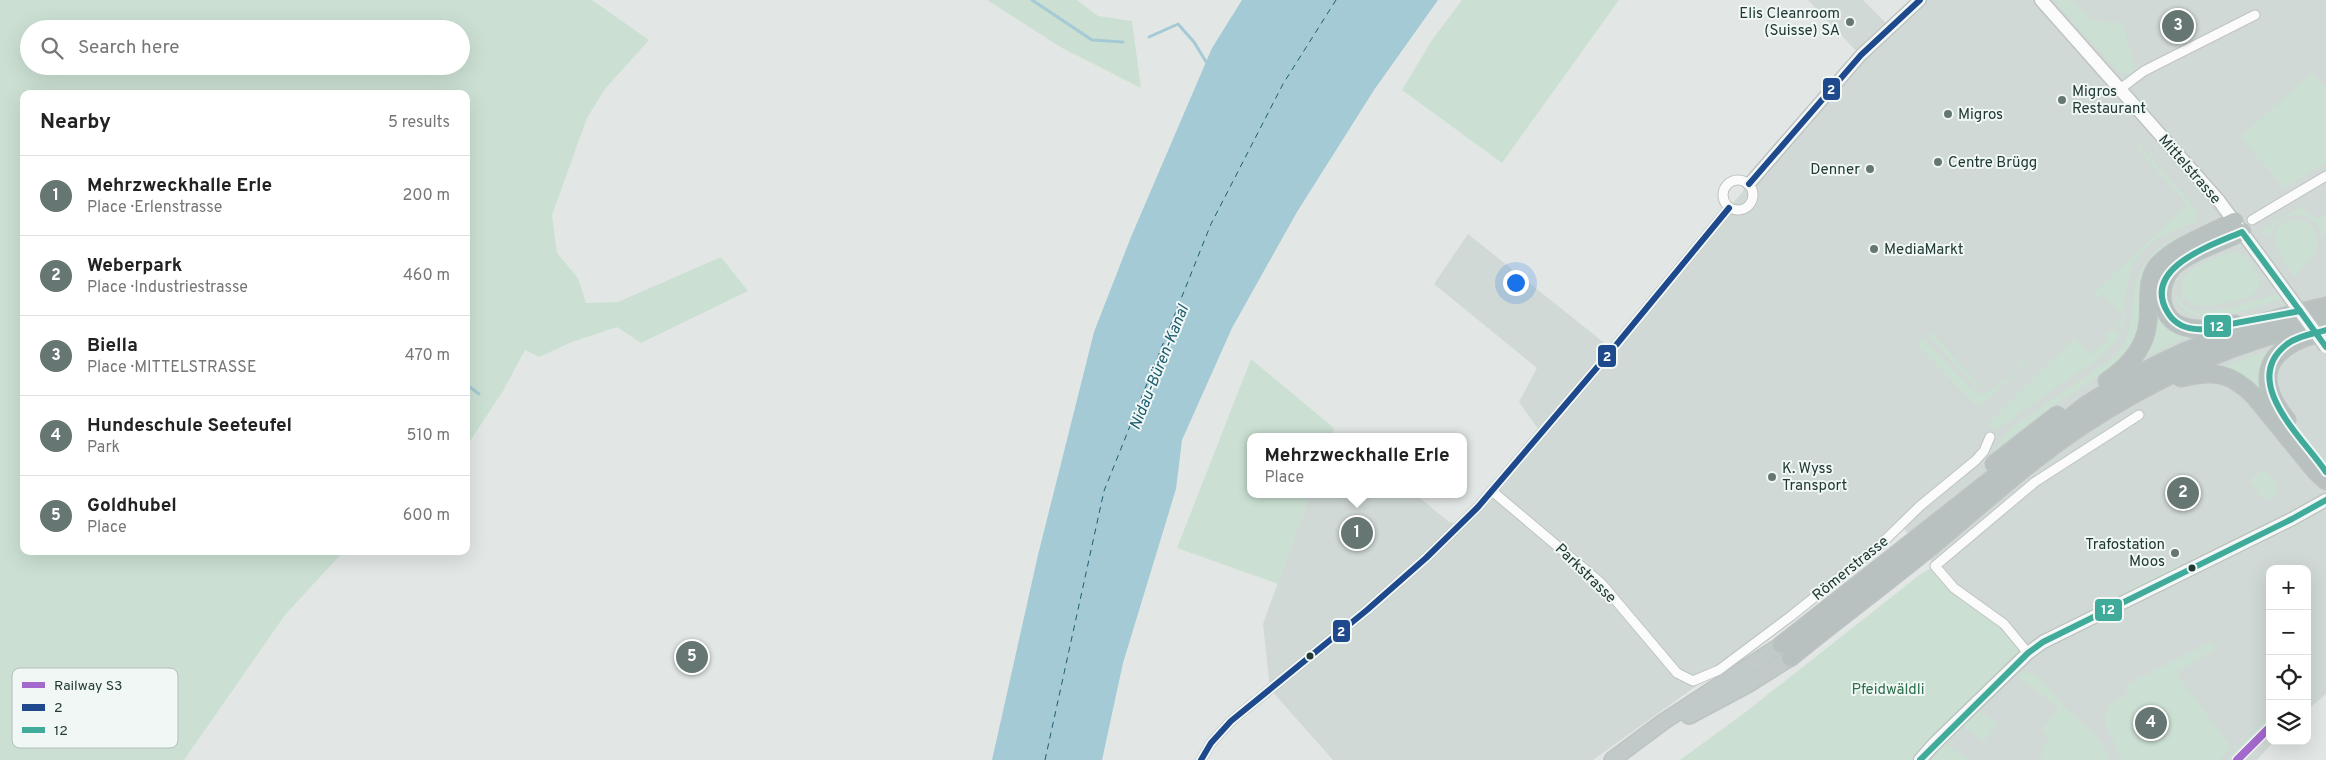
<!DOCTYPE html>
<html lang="en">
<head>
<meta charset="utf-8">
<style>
  :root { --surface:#fff; --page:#f6f6f6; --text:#222; --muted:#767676; --line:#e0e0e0; --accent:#657673 }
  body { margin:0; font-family:Overpass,sans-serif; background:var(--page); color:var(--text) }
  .controls { position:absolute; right:15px; bottom:15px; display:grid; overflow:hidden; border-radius:10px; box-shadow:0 5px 20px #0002 }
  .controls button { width:45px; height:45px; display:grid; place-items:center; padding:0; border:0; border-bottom:1px solid var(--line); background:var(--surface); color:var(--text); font:25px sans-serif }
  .you { position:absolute; left:1515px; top:282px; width:18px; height:18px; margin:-12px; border:4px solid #fff; border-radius:50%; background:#1a73e8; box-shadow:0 0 0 8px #1a73e833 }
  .badge { display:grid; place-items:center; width:32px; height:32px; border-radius:50%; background:var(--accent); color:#fff; font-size:16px; font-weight:700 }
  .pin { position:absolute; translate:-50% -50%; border:2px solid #fff; box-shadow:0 1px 5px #0006 }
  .popup { position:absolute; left:1247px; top:433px; width:220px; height:65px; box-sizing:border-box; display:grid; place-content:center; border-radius:10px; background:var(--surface); filter:drop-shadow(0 1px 4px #0005); font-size:16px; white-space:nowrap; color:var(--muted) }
  .popup b { font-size:19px; color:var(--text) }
  .popup::after { content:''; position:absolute; left:50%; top:100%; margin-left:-10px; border:10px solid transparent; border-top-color:var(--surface) }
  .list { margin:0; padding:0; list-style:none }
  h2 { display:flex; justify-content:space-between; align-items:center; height:65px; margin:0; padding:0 20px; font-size:21px }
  h2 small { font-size:16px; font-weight:400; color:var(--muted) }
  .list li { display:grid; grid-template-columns:32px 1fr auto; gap:15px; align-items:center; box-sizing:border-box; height:80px; padding:0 20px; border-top:1px solid var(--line) }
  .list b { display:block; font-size:19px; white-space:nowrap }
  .list p { margin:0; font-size:16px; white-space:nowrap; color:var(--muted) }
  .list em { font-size:16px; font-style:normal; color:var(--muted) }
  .icon { flex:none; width:28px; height:28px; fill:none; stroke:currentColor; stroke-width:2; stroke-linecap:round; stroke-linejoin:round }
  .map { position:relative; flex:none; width:2326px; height:760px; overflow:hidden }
  .search { position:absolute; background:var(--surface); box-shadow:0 5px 20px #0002; left:20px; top:20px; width:450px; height:55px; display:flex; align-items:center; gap:12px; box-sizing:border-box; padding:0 18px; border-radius:28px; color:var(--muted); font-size:19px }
  .panel { position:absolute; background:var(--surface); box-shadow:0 5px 20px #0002; left:20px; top:90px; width:450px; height:465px; border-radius:10px }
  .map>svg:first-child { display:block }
  .built { fill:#d0d9d5 }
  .green { fill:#cbe0d3; fill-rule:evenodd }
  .water { fill:#a4cad5 }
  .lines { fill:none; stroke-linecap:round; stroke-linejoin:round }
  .stream { stroke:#a4cad5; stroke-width:3 }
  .ferry { stroke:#1e5d73; stroke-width:1; stroke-dasharray:6 5; stroke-linecap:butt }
  .minor-casing { stroke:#bfc4c2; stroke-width:11 }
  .tertiary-casing { stroke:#bfc4c2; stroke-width:14 }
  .secondary-casing { stroke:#bec5c3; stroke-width:15 }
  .trunk-casing { stroke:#bcc3c2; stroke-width:18 }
  .motorway-casing { stroke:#bcc3c2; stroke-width:19 }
  .minor { stroke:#fbfbfb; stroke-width:9 }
  .tertiary { stroke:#fbfbfb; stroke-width:11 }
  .secondary { stroke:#fbfbfb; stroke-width:12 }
  .trunk { stroke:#c2cac9; stroke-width:15 }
  .motorway { stroke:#b9c1c0; stroke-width:16 }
  .secondary-bridge-casing { stroke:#bec5c3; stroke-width:15; stroke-linecap:butt }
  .secondary-bridge { stroke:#fbfbfb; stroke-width:12 }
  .bus-1-casing { stroke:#f0f7f4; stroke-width:10 }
  .bus-2-casing { stroke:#f0f7f4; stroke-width:10 }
  .bus-1 { stroke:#1e498c; stroke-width:6 }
  .bus-2 { stroke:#40ab9b; stroke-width:6 }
  .rail-1-casing { stroke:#f0f7f4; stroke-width:11 }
  .rail-1 { stroke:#a369cb; stroke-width:8 }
  .poi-dot { fill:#657673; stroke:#f0f7f4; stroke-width:2 }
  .bus-dot { fill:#213935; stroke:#f0f7f4; stroke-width:2 }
  .labels { text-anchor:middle; stroke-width:4; stroke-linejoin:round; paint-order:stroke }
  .poi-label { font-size:15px; fill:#213935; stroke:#f0f7f4; text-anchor:start }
  .street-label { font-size:15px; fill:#213935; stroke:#f0f7f4 }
  .park-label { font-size:15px; fill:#2d6f4c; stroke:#f0f7f4 }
  .water-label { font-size:16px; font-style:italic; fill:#1e5d73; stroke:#f0f7f4 }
  .key { fill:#f0f7f4; stroke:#b2bebb; stroke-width:1 }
  .key-label { font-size:14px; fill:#213935 }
  .line-badge { stroke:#f0f7f4; stroke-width:2 }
  .badge-label { font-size:14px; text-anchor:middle; font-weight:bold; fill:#fff }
</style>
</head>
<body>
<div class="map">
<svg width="2326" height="760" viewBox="0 0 2326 760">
  <rect width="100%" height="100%" fill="#e2e7e5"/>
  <path class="built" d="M 1808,0 L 1863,0 L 1890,27 L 1920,0 L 2326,0 L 2326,694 L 2307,710 L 2307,569 L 2270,569 L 2270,741 L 2274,741 L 2257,760 L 1920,760 L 1954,588 L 1901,525 L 1741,655 L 1694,682 L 1699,684 L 1593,760 L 1333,760 L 1270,689 L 1263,624 L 1310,494 L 1415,494 L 1449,522 L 1461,524 L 1541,433 L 1519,402 L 1537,368 L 1434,284 L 1468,234 L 1612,349 L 1749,184 L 1860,55 Z"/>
  <g class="green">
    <path d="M 0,0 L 592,0 L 649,40 L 605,89 L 587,118 L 552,215 L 557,253 L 578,278 L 586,303 L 618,302 L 721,257 L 748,291 L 641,343 L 617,327 L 572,342 L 539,357 L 525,350 L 503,391 L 466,447 L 466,94 L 24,94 L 24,551 L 344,551 L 285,615 L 184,760 L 0,760 ZM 29,29 L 461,29 L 461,66 L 29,66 Z"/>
    <path d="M 987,0 L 1077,0 L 1098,16 L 1132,21 L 1141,88 L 1062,48 Z"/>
    <path d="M 1462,0 L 1619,0 L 1502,163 L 1402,90 L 1432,40 Z"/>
    <path d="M 2053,0 L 2071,0 L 2087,16 L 2102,23 L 2104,23 L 2103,21 L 2111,23 L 2122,22 L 2136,70 L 2128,74 L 2121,74 Z"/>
    <path d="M 2312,73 L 2326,89 L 2326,162 L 2285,188 L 2240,137 Z"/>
    <path d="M 2139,146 L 2194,206 L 2197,215 L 2195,222 C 2158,235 2131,249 2126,292 C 2124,302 2125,313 2124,323 L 2121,328 L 2117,325 L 2124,318 L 2102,294 L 2098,297 L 2094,293 L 2188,205 L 2136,147 Z"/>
    <path d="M 2301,207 C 2308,216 2315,220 2326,216 L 2326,235 L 2323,236 C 2318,218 2298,209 2282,219 C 2274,224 2273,232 2266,237 L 2261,230 Z"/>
    <path d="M 2297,220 C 2312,222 2323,237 2315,252 C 2310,261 2301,270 2295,277 C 2282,259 2257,225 2297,220 Z"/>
    <path d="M 2201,230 L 2142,286 L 2139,322 L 2135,337 L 2120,361 L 2038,416 L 1992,453 L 2011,428 L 2114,357 C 2134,335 2130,319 2134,293 C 2139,256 2168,236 2201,230 Z"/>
    <path d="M 2237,252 C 2249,256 2261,275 2259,288 C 2253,297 2243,299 2233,301 C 2218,304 2186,313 2182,291 C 2181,286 2182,280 2185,276 C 2193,266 2224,253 2237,252 Z"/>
    <path d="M 2175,294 C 2179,297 2182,305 2187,308 C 2207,319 2256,300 2277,294 L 2281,299 C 2253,307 2185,337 2175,294 Z"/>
    <path d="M 2155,309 L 2174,331 L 2186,337 L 2141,359 Z"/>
    <path d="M 2112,329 L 2120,336 L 2106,353 L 1997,429 L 1991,424 L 1987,425 L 2074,339 L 2090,355 L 2109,339 L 2106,335 Z"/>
    <path d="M 1930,331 L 1983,388 L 1974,385 L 1932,340 L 1928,334 Z"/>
    <path d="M 1923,338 L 1974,392 C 1990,401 2015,369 2026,358 L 2027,361 L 1983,405 L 1975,405 L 1918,346 L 1917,344 Z"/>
    <path d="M 2274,349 L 2268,401 C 2251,385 2244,375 2220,367 Z"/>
    <path d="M 1251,359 L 1334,428 L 1331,437 L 1251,437 L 1251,494 L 1310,494 L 1278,584 L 1177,548 Z"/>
    <path d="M 2264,469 C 2273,479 2284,488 2271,499 L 2261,497 L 2250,480 Z"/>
    <path d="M 1935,566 L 1954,588 L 2004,624 L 2028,653 L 1920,760 L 1680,760 L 1743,714 L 1922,573 Z"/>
    <path d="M 2174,566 L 2176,569 L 2129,591 L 2130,589 Z"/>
    <path d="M 2210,642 L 2215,649 L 2176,673 L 2231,747 L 2219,760 L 2122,760 L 2104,720 L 2109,706 L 2128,694 L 2124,686 Z"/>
    <path d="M 2023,671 L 2032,675 L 2034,673 C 2044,681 2051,692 2060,702 C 2077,721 2099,734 2110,758 L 2107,760 L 2038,760 L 2044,752 L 2040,749 L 2050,738 L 2042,730 L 2059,708 L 2016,675 Z"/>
    <path d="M 1978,711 L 1997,724 L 1984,742 L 1963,726 Z"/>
    <path d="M 2269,716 L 2270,718 L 2245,745 L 2227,760 Z"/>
    <path d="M 1946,744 L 1969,760 L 1931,760 Z"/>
  </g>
  <path class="water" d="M 1242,0 L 1438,0 L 1374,90 L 1297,212 L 1232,328 L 1182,440 L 1176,489 L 1123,663 L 1102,760 L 992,760 L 1038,555 L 1094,332 L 1131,237 L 1212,48 Z"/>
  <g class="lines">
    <g class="stream">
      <path d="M 1032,0 L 1092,40 L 1123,42"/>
      <path d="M 1149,37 L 1178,24 L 1194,42 L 1208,65"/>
      <path d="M 466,384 L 479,394"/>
    </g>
    <path class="ferry" d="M 1045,760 L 1104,491 L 1211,224 L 1283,84 L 1336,0"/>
    <g class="minor-casing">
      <g id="minor">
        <path d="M 2120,89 L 2144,71 L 2255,15"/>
        <circle cx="1738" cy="195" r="15"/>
        <path d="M 2252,220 L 2326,176"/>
        <path d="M 1492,491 L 1601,583 L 1677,673 L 1693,681 L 1719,670 L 1791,616 L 1881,544 L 1920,506 L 1976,460 L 1984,451 L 1990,437"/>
        <path d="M 2028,653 L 2004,624 L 1954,588 L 1935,566 L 2035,482 L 2139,415"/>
        <path d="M 1201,760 L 1211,743 L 1231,721 L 1367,610 L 1426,558 L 1478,507 L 1612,350 L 1729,208"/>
      </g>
    </g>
    <g class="tertiary-casing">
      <path id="tertiary" d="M 1749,184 L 1861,55 L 1920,0"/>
    </g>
    <g class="secondary-casing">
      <g id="secondary">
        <path d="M 2041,0 L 2219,201 L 2267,266"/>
        <path d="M 1920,760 L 1935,743 L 2028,653 L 2043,642 L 2292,519 L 2326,500"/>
      </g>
    </g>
    <g class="trunk-casing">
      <g id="trunk">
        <path d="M 1689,716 L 1749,684 L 1790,658"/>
        <path d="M 1612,760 L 1663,722 L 1781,645"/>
      </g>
    </g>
    <g class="motorway-casing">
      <g id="motorway">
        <path d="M 2235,324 C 2219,327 2201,332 2185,327 C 2158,320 2156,285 2173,267 C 2189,252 2222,242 2242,232"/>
        <path d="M 2181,378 C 2213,370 2230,372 2254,396 L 2316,472 L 2326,481"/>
        <path d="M 2107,381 C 2128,367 2146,348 2148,321 C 2150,302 2145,280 2158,265 C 2175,246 2212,233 2234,221"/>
        <path d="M 2287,420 C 2252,377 2267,349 2316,334"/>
        <path d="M 1994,464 L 2057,415"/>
        <path d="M 1781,645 L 2086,405 C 2159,358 2241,324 2326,306"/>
        <path d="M 1790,658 C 1837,620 1886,583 1933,545 C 1981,505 2028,462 2080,427 C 2155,378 2238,339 2326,322"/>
      </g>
    </g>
    <use href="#minor" class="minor"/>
    <use href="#tertiary" class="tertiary"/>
    <use href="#secondary" class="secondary"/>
    <use href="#trunk" class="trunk"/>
    <use href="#motorway" class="motorway"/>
    <g class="secondary-bridge-casing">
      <path id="secondary-bridge" d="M 2267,266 L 2326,347"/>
    </g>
    <use href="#secondary-bridge" class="secondary-bridge"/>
    <g class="bus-1-casing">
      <g id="bus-1">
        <path d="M 1749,184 L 1861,55 L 1920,0"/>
        <path d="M 1201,760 L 1211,743 L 1231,721 L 1367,610 L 1426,558 L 1478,507 L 1612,350 L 1729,208"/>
      </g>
    </g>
    <g class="bus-2-casing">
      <g id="bus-2">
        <path d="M 2242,232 L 2300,311 L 2204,329 C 2190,330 2176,326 2168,313 C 2140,268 2212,245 2242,232 Z"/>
        <path d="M 2300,311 L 2326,347"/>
        <path d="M 2326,330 C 2313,334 2297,336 2286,345 C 2239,382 2304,439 2326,472"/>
        <path d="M 1920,760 L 2028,653 L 2043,642 L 2292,519 L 2326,500"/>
      </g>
    </g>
    <use href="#bus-1" class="bus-1"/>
    <use href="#bus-2" class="bus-2"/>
    <g class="rail-1-casing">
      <path id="rail-1" d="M 2237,760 L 2270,727"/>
    </g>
    <use href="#rail-1" class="rail-1"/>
  </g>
  <g class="poi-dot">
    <circle cx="1850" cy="22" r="5"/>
    <circle cx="2062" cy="100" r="5"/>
    <circle cx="1948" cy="114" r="5"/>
    <circle cx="1938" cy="162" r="5"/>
    <circle cx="1870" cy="169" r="5"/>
    <circle cx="1874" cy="249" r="5"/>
    <circle cx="1772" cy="477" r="5"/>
    <circle cx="2175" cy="553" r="5"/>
  </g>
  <g class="bus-dot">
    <circle cx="2192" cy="568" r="4.5"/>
    <circle cx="1310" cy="656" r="4.5"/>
  </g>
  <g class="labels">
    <g class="poi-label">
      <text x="1840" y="18" text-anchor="end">Elis Cleanroom<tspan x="1840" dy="17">(Suisse) SA</tspan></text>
      <text x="2072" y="96">Migros<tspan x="2072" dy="17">Restaurant</tspan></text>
      <text x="1958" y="119">Migros</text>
      <text x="1948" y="167">Centre Brügg</text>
      <text x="1860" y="174" text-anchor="end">Denner</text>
      <text x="1884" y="254">MediaMarkt</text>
      <text x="1782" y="473">K. Wyss<tspan x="1782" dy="17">Transport</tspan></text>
      <text x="2165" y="549" text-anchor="end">Trafostation<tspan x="2165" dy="17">Moos</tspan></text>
    </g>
    <g class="street-label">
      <text transform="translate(2190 169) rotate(49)" y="5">Mittelstrasse</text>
      <text transform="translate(1850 568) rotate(-39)" y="5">Römerstrasse</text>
      <text transform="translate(1586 573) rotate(44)" y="5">Parkstrasse</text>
    </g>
    <g class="park-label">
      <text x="1888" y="694">Pfeidwäldli</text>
    </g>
    <g class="water-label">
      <text transform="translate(1158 367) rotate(-68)" y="6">Nidau-Büren-Kanal</text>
    </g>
  </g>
  <rect x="12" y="668" width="166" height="80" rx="8" class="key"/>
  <rect x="22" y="682" width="23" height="6" fill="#a369cb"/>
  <rect x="22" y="704" width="23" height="7" fill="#1e498c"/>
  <rect x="22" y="727" width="23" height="6" fill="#40ab9b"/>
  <g class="key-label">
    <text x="54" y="690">Railway S3</text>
    <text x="54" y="712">2</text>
    <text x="54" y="735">12</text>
  </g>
  <g class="line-badge">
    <rect x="1822" y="77" width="19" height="24" rx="5" fill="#1e498c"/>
    <rect x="2203" y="314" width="29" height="24" rx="5" fill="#40ab9b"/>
    <rect x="1597" y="344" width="20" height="24" rx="5" fill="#1e498c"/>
    <rect x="2094" y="598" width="29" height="24" rx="5" fill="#40ab9b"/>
    <rect x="1332" y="619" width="19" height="24" rx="5" fill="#1e498c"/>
  </g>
  <g class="badge-label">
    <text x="1831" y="94">2</text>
    <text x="2217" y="331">12</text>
    <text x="1607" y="361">2</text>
    <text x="2108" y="614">12</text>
    <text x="1341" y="636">2</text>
  </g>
</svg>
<div class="controls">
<button>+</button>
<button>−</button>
<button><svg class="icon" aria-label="locate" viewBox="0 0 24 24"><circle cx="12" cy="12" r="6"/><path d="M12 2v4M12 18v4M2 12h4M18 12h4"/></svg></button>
<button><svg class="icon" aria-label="layers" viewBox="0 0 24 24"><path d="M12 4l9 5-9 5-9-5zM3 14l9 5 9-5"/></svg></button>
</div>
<div class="you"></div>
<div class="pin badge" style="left:1357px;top:533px">1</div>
<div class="popup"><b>Mehrzweckhalle Erle</b>Place</div>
<div class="pin badge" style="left:2183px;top:493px">2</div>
<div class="pin badge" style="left:2178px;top:26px">3</div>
<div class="pin badge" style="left:2151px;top:723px">4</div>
<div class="pin badge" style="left:692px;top:657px">5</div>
<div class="search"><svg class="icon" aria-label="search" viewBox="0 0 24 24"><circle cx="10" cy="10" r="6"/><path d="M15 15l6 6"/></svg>Search here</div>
<section class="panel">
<h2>Nearby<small>5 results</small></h2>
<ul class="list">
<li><span class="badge">1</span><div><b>Mehrzweckhalle Erle</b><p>Place · Erlenstrasse</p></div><em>200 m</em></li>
<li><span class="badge">2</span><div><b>Weberpark</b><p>Place · Industriestrasse</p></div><em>460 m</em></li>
<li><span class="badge">3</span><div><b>Biella</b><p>Place · MITTELSTRASSE</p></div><em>470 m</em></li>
<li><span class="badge">4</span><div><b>Hundeschule Seeteufel</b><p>Park</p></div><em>510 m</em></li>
<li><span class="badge">5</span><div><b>Goldhubel</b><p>Place</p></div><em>600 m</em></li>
</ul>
</section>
</div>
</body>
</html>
